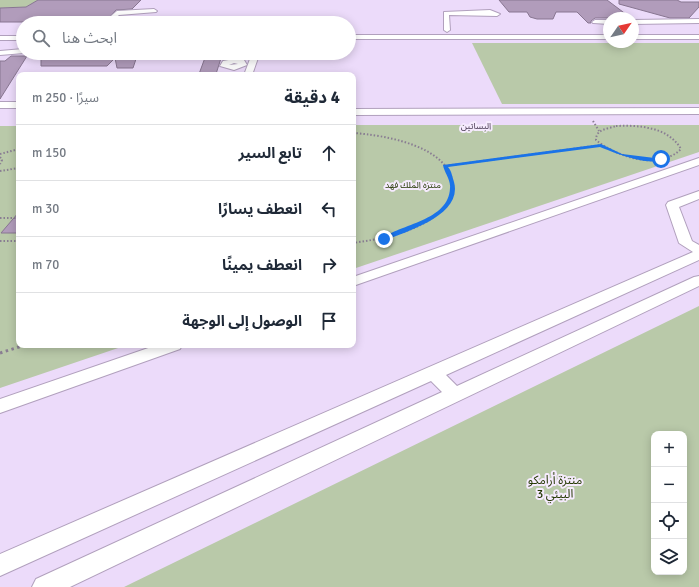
<!DOCTYPE html>
<html lang="ar">
<head>
<meta charset="utf-8">
<style>
  :root { --surface:#fff; --page:#f2f2f3; --text:#1f2937; --muted:#747a83; --line:#e0e1e3 }
  body { margin:0; font-family:Signika,"Noto Sans Arabic",sans-serif; background:var(--page); color:var(--text); direction:rtl }
  .controls { position:absolute; right:12px; bottom:12px; display:grid; overflow:hidden; border-radius:8px; box-shadow:0 2px 10px #0003 }
  .controls button { width:36px; height:36px; display:grid; place-items:center; padding:0; border:0; border-bottom:1px solid var(--line); background:var(--surface); color:var(--text); font:20px sans-serif }
  .compass { position:absolute; left:603px; top:12px; width:36px; height:36px; border-radius:50%; background:var(--surface); box-shadow:0 2px 10px #0003; rotate:56deg }
  .stop { position:absolute; width:12px; height:12px; margin:-9px; border:3px solid #1a73e8; border-radius:50%; background:#fff }
  .stop.end { background:#1a73e8; border-color:#fff; box-shadow:0 1px 4px #0008 }
  .list { margin:0; padding:0; list-style:none }
  h2 { display:flex; justify-content:space-between; align-items:center; height:52px; margin:0; padding:0 16px; font-size:17px }
  h2 small { font-size:13px; font-weight:400; color:var(--muted) }
  .list li { display:grid; grid-template-columns:26px 1fr auto; gap:12px; align-items:center; box-sizing:border-box; height:56px; padding:0 16px; border-top:1px solid var(--line) }
  .list b { display:block; font-size:15px; white-space:nowrap }
  .list em { font-size:13px; font-style:normal; color:var(--muted) }
  .icon { flex:none; width:22px; height:22px; fill:none; stroke:currentColor; stroke-width:2; stroke-linecap:round; stroke-linejoin:round }
  .map { position:relative; flex:none; width:699px; height:587px; overflow:hidden; direction:ltr }
  .search { position:absolute; background:var(--surface); box-shadow:0 2px 10px #0003; left:16px; top:16px; width:340px; height:44px; display:flex; align-items:center; gap:10px; box-sizing:border-box; padding:0 14px; border-radius:22px; color:var(--muted); font-size:15px }
  .panel { position:absolute; background:var(--surface); box-shadow:0 2px 10px #0003; left:16px; top:72px; width:340px; height:276px; border-radius:8px; direction:rtl }
  .map>svg:first-child { display:block }
  .green { fill:#b9c9a9; fill-rule:evenodd }
  .building { fill:#b19cbb; stroke:#887691 }
  .lines { fill:none; stroke-linecap:round; stroke-linejoin:round }
  .minor-casing { stroke:#b1a0bd; stroke-width:2 }
  .path-far1 { stroke:#897d92; stroke-width:2; stroke-dasharray:1.5 2; stroke-linecap:butt }
  .path { stroke:#897d92; stroke-width:3; stroke-dasharray:2.5 3.5; stroke-linecap:butt }
  .minor { fill:#fff; fill-rule:evenodd }
  .route { fill:#1a73e8 }
  .labels { text-anchor:middle; stroke-width:4; stroke-linejoin:round; paint-order:stroke }
  .far-neighbourhood-label { font-size:9px; fill:#4b3d56; stroke:#f6ebfe }
  .far-park-label { font-size:9px; fill:#243802; stroke:#f6ebfe }
  .near-park-label { font-size:12px; fill:#243802; stroke:#f6ebfe }
</style>
</head>
<body>
<div class="map">
<svg width="699" height="587" viewBox="0 0 699 587">
  <rect width="100%" height="100%" fill="#ecdbfa"/>
  <g class="green">
    <path d="M 0,0 L 38,0 L 26,7 L 0,8 Z"/>
    <path d="M 472,43 L 699,43 L 699,104 L 502,104 Z"/>
    <path d="M 353,125 L 699,125 L 699,152 L 353,269 Z"/>
    <path d="M 0,126 L 19,126 L 19,345 L 127,345 L 0,388 Z"/>
    <path d="M 699,306 L 699,587 L 124,587 ZM 654,434 L 684,434 L 684,572 L 654,572 Z"/>
  </g>
  <g class="building">
    <path d="M 38,0 L 141,0 L 132,9 L 116,10 L 104,22 L 0,22 L 0,8 L 26,7 Z"/>
    <path d="M 499,0 L 607,0 L 631,18 L 595,18 L 591,21 L 591,23 L 588,23 L 577,12 L 556,12 L 553,19 L 537,19 L 530,17 L 527,12 L 509,12 Z"/>
    <path d="M 619,0 L 677,0 L 681,2 L 699,2 L 699,7 L 689,18 L 670,18 L 619,4 Z"/>
    <path d="M 84,53 L 138,53 L 133,68 L 117,68 L 115,58 L 107,66 L 41,66 L 41,56 L 83,55 Z"/>
    <path d="M 206,55 L 222,55 L 216,74 L 199,74 Z"/>
    <path d="M 11,56 L 27,56 L 0,99 L 0,61 L 5,61 Z"/>
    <path d="M 19,212 L 19,233 L 1,233 Z"/>
  </g>
  <g class="lines">
    <g class="minor-casing">
      <g id="minor">
        <path d="M 154,9 L 157,11 L 156,12 L 119,15 L 112,21 L 113,23 L 106,23 L 105,21 L 117,11 Z"/>
        <path d="M 490,10 L 500,14 L 497,16 L 449,15 L 450,30 L 447,32 L 444,30 L 444,12 Z"/>
        <path d="M 699,19 L 699,23 L 633,24 L 633,20 Z"/>
        <path d="M 595,20 L 609,20 L 609,24 L 593,23 L 592,22 Z"/>
        <rect x="349" y="35" width="260" height="4"/>
        <rect x="633" y="35" width="66" height="4"/>
        <rect x="0" y="36" width="23" height="4"/>
        <path d="M 23,49 L 24,53 L 0,55 L 0,51 Z"/>
        <path d="M 244,53 L 253,53 L 258,58 L 252,75 L 244,75 L 250,59 Z"/>
        <path d="M 234,59 L 244,60 L 247,65 L 234,70 L 220,66 L 223,61 ZM 234,63 L 238,64 L 229,65 Z"/>
        <rect x="0" y="102" width="19" height="6"/>
        <path d="M 699,108 L 699,114 L 353,115 L 353,109 Z"/>
        <path d="M 699,158 L 699,165 L 353,286 L 353,277 Z"/>
        <path d="M 699,191 L 699,199 L 679,207 L 692,241 L 699,245 L 699,260 L 446,375 L 457,386 L 694,277 L 699,276 L 699,286 L 70,587 L 32,587 L 36,579 L 442,392 L 431,381 L 0,576 L 0,554 L 693,252 L 679,243 L 666,205 L 668,202 Z"/>
        <path d="M 157,345 L 182,345 L 180,349 L 0,413 L 0,399 Z"/>
      </g>
    </g>
    <g class="path-far1">
      <path d="M 593,121 L 599,131"/>
      <path d="M 616,126 C 640,125 668,127 681,149 C 659,171 617,157 596,140 C 596,129 607,129 616,126 Z"/>
      <path d="M 353,133 C 384,135 452,146 453,187 C 453,200 442,212 431,219 C 408,234 380,239 353,243"/>
      <path d="M 0,154 L 19,149"/>
      <path d="M 0,157 L 2,160 L 0,164"/>
      <path d="M 445,166 L 601,145"/>
      <path d="M 0,171 L 19,168"/>
      <path d="M 0,218 L 19,218"/>
      <path d="M 0,241 L 19,241"/>
    </g>
    <path class="path" d="M 0,353 L 25,345"/>
    <use href="#minor" class="minor"/>
  </g>
  <path class="route" d="M 601,144 L 622,154 L 663,159 C 649,167 615,153 600,147 L 448,167 C 452,172 452,176 454,182 C 463,215 408,231 386,240 L 381,239 C 400,224 449,221 450,188 C 451,180 444,172 443,165 Z"/>
  <g class="labels">
    <g class="far-neighbourhood-label">
      <text x="476" y="129">البساتين</text>
    </g>
    <g class="far-park-label">
      <text x="413" y="188">منتزه الملك فهد</text>
    </g>
    <g class="near-park-label">
      <text x="555" y="484">منتزة أرامكو<tspan x="555" dy="14">البيئي 3</tspan></text>
    </g>
  </g>
</svg>
<div class="controls">
<button>+</button>
<button>−</button>
<button><svg class="icon" aria-label="locate" viewBox="0 0 24 24"><circle cx="12" cy="12" r="6"/><path d="M12 2v4M12 18v4M2 12h4M18 12h4"/></svg></button>
<button><svg class="icon" aria-label="layers" viewBox="0 0 24 24"><path d="M12 4l9 5-9 5-9-5zM3 14l9 5 9-5"/></svg></button>
</div>
<svg class="compass" viewBox="-18 -18 36 36"><path d="M0-13l5 13h-10z" fill="#e53935"/><path d="M0 13l5-13h-10z" fill="#747a83"/></svg>
<div class="stop" style="left:661px;top:159px"></div>
<div class="stop end" style="left:384px;top:239px"></div>
<div class="search"><svg class="icon" aria-label="search" viewBox="0 0 24 24"><circle cx="10" cy="10" r="6"/><path d="M15 15l6 6"/></svg>ابحث هنا</div>
<section class="panel">
<h2>4 دقيقة<small>سيرًا · 250 m</small></h2>
<ul class="list">
<li><svg class="icon" aria-label="ahead" viewBox="0 0 24 24"><path d="M12 20V5M6 11l6-6 6 6"/></svg><div><b>تابع السير</b></div><em>150 m</em></li>
<li><svg class="icon" aria-label="left" viewBox="0 0 24 24"><path d="M17 20v-9H6M10 6l-5 5 5 5"/></svg><div><b>انعطف يسارًا</b></div><em>30 m</em></li>
<li><svg class="icon" aria-label="right" viewBox="0 0 24 24"><path d="M7 20v-9h11M14 6l5 5-5 5"/></svg><div><b>انعطف يمينًا</b></div><em>70 m</em></li>
<li><svg class="icon" aria-label="arrive" viewBox="0 0 24 24"><path d="M6 21V4h12l-3 4 3 4H6"/></svg><div><b>الوصول إلى الوجهة</b></div></li>
</ul>
</section>
</div>
</body>
</html>
